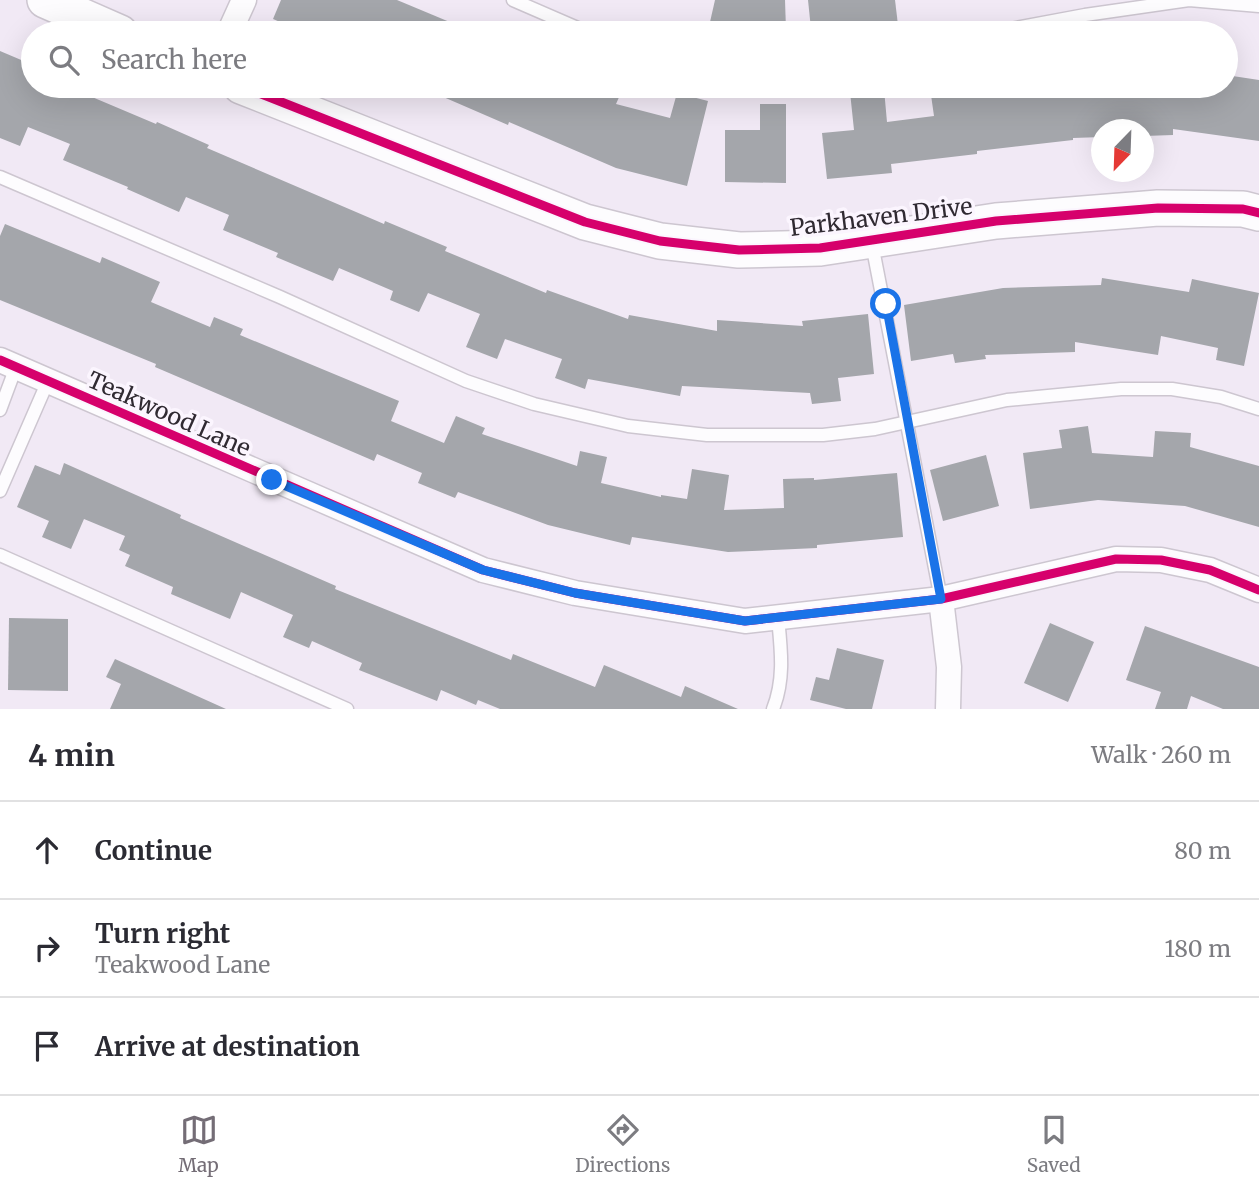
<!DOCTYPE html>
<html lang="en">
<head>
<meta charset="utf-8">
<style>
  :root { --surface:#fff; --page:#f7f7f7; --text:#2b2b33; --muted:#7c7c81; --line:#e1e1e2; --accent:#746d76 }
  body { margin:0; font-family:Merriweather,serif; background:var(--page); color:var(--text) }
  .compass { position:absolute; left:1091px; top:119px; width:63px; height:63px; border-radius:50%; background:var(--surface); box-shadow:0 7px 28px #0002; rotate:203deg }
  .stop { position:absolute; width:21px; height:21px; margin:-16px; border:5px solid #1a73e8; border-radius:50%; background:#fff }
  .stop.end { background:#1a73e8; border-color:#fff; box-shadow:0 2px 7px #0008 }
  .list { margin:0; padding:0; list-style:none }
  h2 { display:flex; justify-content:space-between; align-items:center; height:91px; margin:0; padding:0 28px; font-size:30px }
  h2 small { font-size:23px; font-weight:400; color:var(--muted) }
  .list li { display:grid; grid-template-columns:46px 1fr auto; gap:21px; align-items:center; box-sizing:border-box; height:98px; padding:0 28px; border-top:2px solid var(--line) }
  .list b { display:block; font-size:26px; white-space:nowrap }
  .list p { margin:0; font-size:23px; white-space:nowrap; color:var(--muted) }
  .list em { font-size:23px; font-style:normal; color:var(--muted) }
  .icon { flex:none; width:38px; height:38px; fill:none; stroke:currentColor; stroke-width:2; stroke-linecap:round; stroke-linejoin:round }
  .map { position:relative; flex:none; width:1259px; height:709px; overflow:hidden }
  .search { position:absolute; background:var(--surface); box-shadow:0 7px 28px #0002; left:21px; right:21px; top:21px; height:77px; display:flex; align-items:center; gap:18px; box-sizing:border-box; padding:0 24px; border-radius:38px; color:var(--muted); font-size:26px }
  .sheet { height:385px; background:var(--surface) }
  nav { display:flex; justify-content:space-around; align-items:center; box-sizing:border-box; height:98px; border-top:2px solid var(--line); background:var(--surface); font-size:19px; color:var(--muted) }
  nav a { display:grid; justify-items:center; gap:4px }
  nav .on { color:var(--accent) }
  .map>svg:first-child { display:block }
  .building { fill:#a4a6ab }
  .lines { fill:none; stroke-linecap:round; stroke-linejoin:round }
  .lane-casing { stroke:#cdc6d0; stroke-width:15 }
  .street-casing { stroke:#cdc6d0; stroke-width:27 }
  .secondary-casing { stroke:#cdc6d0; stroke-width:38 }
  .lane { stroke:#fdfcfe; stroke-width:12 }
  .street { stroke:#fdfcfe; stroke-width:24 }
  .secondary { stroke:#fdfcfe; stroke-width:35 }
  .cycleway-casing { stroke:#fbf5fe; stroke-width:13 }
  .cycleway { stroke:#d6006c; stroke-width:9 }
  .route { stroke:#1a73e8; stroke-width:9 }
  .labels { text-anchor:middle; stroke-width:7; stroke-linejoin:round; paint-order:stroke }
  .street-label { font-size:23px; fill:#302a32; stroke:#fbf5fe }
</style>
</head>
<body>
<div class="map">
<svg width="1259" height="709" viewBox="0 0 1259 709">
  <rect width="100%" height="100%" fill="#f1e9f5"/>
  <g class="building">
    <path d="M 281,0 L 397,0 L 476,33 L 306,33 L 273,19 Z"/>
    <path d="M 715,0 L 785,0 L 786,30 L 753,31 L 710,22 Z"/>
    <path d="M 808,0 L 895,0 L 898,25 L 866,29 L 811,29 Z"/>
    <path d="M 0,51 L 33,65 L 33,86 L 66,86 L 156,124 L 157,122 L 209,145 L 207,148 L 384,224 L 385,221 L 447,247 L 445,251 L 546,293 L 547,290 L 628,319 L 629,315 L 717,331 L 717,320 L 803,326 L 802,321 L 868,314 L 874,374 L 838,378 L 841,401 L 812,404 L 810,393 L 682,386 L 680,396 L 588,379 L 585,389 L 555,378 L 562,359 L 505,339 L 497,359 L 466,347 L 480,314 L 428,293 L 419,312 L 390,300 L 393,291 L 339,268 L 333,281 L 276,257 L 278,253 L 223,230 L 229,215 L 186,197 L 179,212 L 127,189 L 128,187 L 63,160 L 70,144 L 28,127 L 20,146 L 0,138 Z"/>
    <path d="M 1226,75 L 1259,80 L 1259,141 L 1173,129 L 1173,135 L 1144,136 L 1144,130 L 1102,130 L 1102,137 L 1073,138 L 1073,140 L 977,151 L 977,154 L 891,164 L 892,173 L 827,179 L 822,133 L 854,130 L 850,92 L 884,89 L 887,122 L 934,116 L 931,95 L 939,94 L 938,86 L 1226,86 Z"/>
    <path d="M 418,86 L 624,86 L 616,104 L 670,118 L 677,93 L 708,101 L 687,186 L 616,168 L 509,122 L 508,125 Z"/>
    <path d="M 760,104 L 786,104 L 786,183 L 725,182 L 725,130 L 760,130 Z"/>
    <path d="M 5,224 L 100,263 L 102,257 L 160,282 L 151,302 L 210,327 L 214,317 L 243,329 L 240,335 L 399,401 L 391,421 L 444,443 L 456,416 L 485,428 L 482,434 L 577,466 L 580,451 L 607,457 L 601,483 L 661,497 L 661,495 L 687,499 L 692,469 L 729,475 L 724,510 L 784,508 L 783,479 L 814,478 L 814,480 L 897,473 L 903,537 L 817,545 L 817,548 L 728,552 L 632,537 L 630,545 L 548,525 L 458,492 L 455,498 L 418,483 L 422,473 L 377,454 L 374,461 L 155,367 L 156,364 L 0,300 L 0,236 Z"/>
    <path d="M 1102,278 L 1189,292 L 1192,279 L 1259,293 L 1244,366 L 1216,360 L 1218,348 L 1161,336 L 1158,355 L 1075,342 L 1075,352 L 985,355 L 986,359 L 955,363 L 953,354 L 911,361 L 904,305 L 1003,288 L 1101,285 Z"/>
    <path d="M 1088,426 L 1092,453 L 1153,457 L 1155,431 L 1191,433 L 1190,447 L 1259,466 L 1259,527 L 1185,506 L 1098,500 L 1030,509 L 1023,453 L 1062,448 L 1059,430 Z"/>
    <path d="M 986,455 L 999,506 L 943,521 L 930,470 Z"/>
    <path d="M 64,463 L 181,515 L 180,518 L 336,586 L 335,589 L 511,660 L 513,654 L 595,687 L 604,665 L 681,697 L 685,686 L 738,709 L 500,709 L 478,700 L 476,705 L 441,690 L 437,701 L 359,670 L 362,663 L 312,641 L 309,648 L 283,637 L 293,615 L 241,592 L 230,619 L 171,594 L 173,587 L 125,566 L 130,555 L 119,550 L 125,536 L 84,519 L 71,549 L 42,537 L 49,521 L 17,507 L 35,465 L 60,475 Z"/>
    <path d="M 9,618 L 68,619 L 68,691 L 8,690 Z"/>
    <path d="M 1050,623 L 1094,642 L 1068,702 L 1024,683 Z"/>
    <path d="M 1145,626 L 1259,667 L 1259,709 L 1223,709 L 1191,696 L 1187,709 L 1155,709 L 1161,692 L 1126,680 Z"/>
    <path d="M 837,648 L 884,660 L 872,709 L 846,709 L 810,700 L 816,677 L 829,680 Z"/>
    <path d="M 115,659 L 226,709 L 110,709 L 121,684 L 106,677 Z"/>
  </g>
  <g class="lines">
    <g class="lane-casing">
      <g id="lane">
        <path d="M 513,0 L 589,33"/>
        <path d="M 989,33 L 1085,15 L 1189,0 L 1259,6"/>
        <path d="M 0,177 L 280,297 L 466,381 L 534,404 L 628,426 L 707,435 L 823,435 L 875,429 L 1007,400 L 1121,389 L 1172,389 L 1221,397 L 1259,409"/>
        <path d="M 872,244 L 941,599"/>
        <path d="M 0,410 L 16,367"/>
        <path d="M 0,491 L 48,381"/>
        <path d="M 0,555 L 347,709"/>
        <path d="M 773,709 C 785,679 781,649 778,618"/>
      </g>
    </g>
    <g class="street-casing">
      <g id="street">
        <path d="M 229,33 L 244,0"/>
        <path d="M 0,360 L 483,570 L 575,593 L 745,621 L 941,599 L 1116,559 L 1161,560 L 1210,570 L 1259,590"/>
        <path d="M 941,599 L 949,667 L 948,709"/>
      </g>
    </g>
    <g class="secondary-casing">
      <g id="secondary">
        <path d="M 45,0 L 120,33"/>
        <path d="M 241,86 L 585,222 L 660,241 L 739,250 L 820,248 L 996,221 L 1158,208 L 1243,209 L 1259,213"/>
      </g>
    </g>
    <use href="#lane" class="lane"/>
    <use href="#street" class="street"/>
    <use href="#secondary" class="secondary"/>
    <g class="cycleway-casing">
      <g id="cycleway">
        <path d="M 241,86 L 585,222 L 660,241 L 739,250 L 820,248 L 996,221 L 1158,208 L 1243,209 L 1259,213"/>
        <path d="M 0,360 L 483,570 L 575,593 L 745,621 L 941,599 L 1116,559 L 1161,560 L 1210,570 L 1259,590"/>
      </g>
    </g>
    <use href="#cycleway" class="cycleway"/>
  </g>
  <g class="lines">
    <path class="route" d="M 272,480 L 483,570 L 575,593 L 745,621 L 941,599 L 886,304"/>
  </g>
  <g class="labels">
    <g class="street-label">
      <text transform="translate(881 217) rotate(-7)" y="8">Parkhaven Drive</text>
      <text transform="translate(169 414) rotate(24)" y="8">Teakwood Lane</text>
    </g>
  </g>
</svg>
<svg class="compass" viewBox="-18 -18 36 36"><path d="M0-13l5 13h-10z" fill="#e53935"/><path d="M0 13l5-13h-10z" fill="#7c7c81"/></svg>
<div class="stop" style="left:886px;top:304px"></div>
<div class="stop end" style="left:272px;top:480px"></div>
<div class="search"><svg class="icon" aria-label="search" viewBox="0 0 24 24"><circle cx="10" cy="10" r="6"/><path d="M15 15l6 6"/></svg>Search here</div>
</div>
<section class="sheet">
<h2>4 min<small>Walk · 260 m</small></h2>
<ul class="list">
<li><svg class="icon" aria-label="ahead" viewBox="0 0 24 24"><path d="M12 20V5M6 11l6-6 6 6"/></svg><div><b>Continue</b></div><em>80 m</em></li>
<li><svg class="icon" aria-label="right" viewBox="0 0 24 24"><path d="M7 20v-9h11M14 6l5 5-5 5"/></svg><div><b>Turn right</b><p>Teakwood Lane</p></div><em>180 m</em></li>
<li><svg class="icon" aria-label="arrive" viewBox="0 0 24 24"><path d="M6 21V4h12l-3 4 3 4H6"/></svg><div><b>Arrive at destination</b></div></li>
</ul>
</section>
<nav>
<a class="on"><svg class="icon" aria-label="map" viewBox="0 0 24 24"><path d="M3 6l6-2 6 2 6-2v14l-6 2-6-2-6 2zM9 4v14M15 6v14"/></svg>Map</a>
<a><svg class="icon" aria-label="directions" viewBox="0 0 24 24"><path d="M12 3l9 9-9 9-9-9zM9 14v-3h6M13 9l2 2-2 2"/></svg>Directions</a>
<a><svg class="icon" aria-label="saved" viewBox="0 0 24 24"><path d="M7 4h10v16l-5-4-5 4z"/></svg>Saved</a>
</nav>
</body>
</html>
